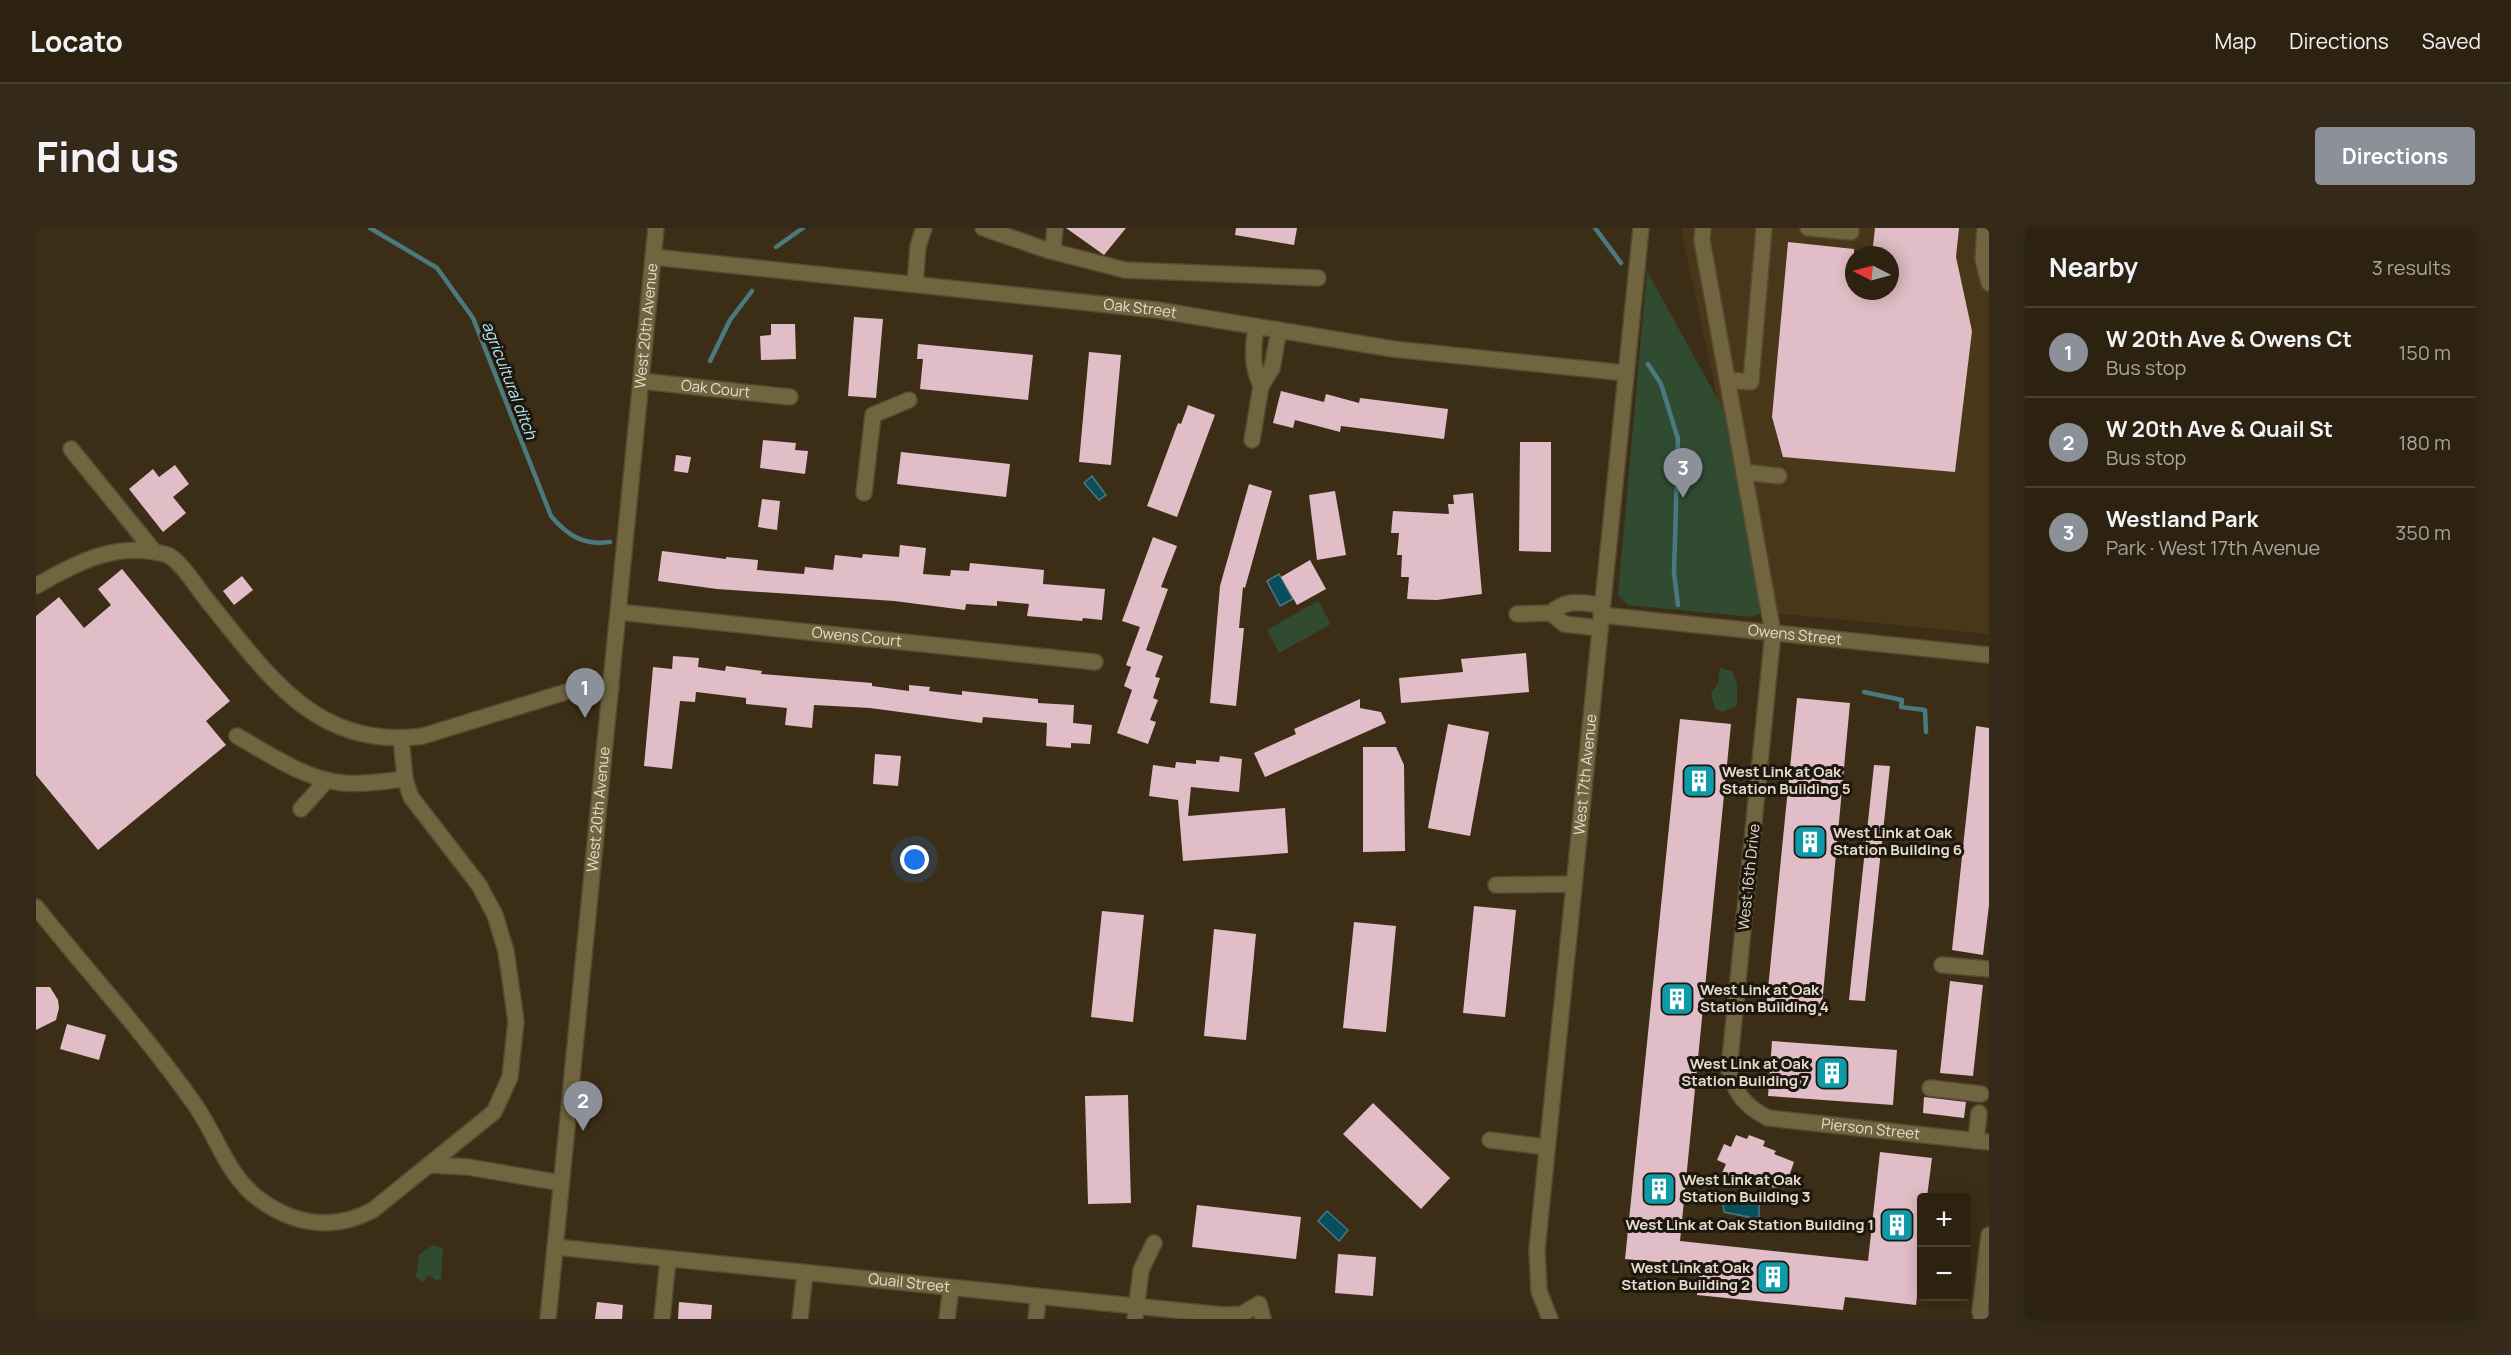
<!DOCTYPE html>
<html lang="en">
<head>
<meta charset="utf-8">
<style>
  :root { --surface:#2d2210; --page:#352a19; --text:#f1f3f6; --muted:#a7a49f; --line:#483f30; --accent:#8c9099 }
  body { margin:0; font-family:Manrope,sans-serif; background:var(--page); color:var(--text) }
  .controls { position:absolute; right:18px; bottom:18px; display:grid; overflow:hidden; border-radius:6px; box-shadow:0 3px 15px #0003 }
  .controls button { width:54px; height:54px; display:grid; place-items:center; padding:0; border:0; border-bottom:2px solid var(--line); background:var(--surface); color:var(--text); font:30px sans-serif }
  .compass { position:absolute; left:1809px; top:18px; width:54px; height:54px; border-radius:50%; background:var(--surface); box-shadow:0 3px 15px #0003; rotate:276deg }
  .you { position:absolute; left:879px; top:632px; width:21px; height:21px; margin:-15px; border:4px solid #fff; border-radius:50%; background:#1a73e8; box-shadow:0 0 0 9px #1a73e833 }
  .badge { display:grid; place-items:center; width:39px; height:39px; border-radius:50%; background:var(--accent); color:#fff; font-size:20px; font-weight:700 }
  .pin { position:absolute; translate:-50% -50px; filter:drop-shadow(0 2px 3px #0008) }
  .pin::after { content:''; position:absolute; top:32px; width:21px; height:18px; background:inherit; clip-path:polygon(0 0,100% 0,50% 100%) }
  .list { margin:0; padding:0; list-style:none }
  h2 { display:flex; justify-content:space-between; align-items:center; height:78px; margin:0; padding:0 24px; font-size:26px }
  h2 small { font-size:20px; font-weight:400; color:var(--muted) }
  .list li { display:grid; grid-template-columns:39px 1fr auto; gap:18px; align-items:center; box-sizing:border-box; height:90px; padding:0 24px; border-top:2px solid var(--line) }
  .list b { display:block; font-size:22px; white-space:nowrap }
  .list p { margin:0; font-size:20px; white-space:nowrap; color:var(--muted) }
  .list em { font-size:20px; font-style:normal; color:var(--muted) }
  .map { position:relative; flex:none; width:1953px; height:1091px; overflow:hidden; border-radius:6px }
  header { display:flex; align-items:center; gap:36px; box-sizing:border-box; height:84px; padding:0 30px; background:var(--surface); border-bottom:2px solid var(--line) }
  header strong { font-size:28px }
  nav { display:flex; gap:33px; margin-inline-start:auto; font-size:21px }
  .intro { display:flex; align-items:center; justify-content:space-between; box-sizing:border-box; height:144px; padding:0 36px }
  h1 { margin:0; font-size:42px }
  .button { padding:15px 27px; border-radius:6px; background:var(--accent); color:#fff; font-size:21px; font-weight:700 }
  main { display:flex; gap:36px; padding:0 36px }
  aside { flex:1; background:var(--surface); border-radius:6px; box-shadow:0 3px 15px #0003 }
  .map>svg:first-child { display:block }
  .built { fill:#493719; fill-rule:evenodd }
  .green { fill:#314b31 }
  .water { fill:#084e5d; stroke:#4a797f; stroke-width:1.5 }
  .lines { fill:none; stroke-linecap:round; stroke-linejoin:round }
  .stream { stroke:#4a797f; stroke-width:4.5 }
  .building { fill:#e0bdc7 }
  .minor-casing { stroke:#574a33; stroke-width:18 }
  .minor { stroke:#71653f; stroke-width:15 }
  .labels { text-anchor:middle; stroke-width:6; stroke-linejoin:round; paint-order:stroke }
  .street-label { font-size:15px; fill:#e5dcce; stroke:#1e170d }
  .poi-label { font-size:15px; font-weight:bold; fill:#e5dcce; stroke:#1e170d; text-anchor:start }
  .water-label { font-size:16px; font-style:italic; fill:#b6ebfb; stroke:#1e170d }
</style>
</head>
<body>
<header>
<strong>Locato</strong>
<nav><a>Map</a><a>Directions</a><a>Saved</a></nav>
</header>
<div class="intro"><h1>Find us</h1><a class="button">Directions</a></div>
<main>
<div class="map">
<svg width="1953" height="1091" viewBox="0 0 1953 1091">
  <rect width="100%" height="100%" fill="#3c2e16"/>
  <path class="built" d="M 1645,0 L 1953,0 L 1953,406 L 1727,384 ZM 1818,27 L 1854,27 L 1854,63 L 1818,63 Z"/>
  <g class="green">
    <path d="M 1611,43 L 1688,183 L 1727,384 L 1716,389 L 1592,377 L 1582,367 Z"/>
    <path d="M 1282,373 L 1295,396 L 1243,425 L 1231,402 Z"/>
    <path d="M 1684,440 L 1696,443 L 1701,456 L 1701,477 L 1687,484 L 1679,481 L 1675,465 L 1682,456 Z"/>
    <path d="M 397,1017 L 407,1020 L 405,1051 L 400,1052 L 392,1047 L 387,1054 L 380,1049 L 383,1027 Z"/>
  </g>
  <g class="water">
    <path d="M 1056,248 L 1070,267 L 1063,272 L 1048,255 Z"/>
    <path d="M 1243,346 L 1257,371 L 1244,378 L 1231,353 Z"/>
    <path d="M 1686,967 L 1723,970 L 1723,991 L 1688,984 Z"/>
    <path d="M 1291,983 L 1312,1002 L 1303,1013 L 1282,993 Z"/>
  </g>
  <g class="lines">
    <g class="stream">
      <path d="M 334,0 L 401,40 L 437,90 L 515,288 C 531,307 548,318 574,314"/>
      <path d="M 1559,0 L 1585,35"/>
      <path d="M 740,19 L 767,0"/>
      <path d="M 674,133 L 694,92 L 716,63"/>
      <path d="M 1612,136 L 1625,156 L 1642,211 L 1638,345 L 1642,377"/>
      <path d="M 1828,464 L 1866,472 L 1865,479 L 1889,482 L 1890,504"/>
    </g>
  </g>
  <g class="building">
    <path d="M 1030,0 L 1090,0 L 1068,27 Z"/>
    <path d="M 1200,0 L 1261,0 L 1258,17 L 1199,7 Z"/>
    <path d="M 1839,0 L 1923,0 L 1920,29 L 1936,103 L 1919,244 L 1747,229 L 1736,189 L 1752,14 L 1818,21 L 1818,63 L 1854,63 L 1854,27 L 1836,27 Z"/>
    <path d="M 818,89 L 847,91 L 840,170 L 812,168 Z"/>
    <path d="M 735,96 L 759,96 L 760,131 L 725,132 L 724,108 L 735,107 Z"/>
    <path d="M 882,116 L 997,127 L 992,172 L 884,161 L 887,131 L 881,131 Z"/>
    <path d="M 1053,124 L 1085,127 L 1075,237 L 1043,234 Z"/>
    <path d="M 1245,163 L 1288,174 L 1290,166 L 1323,175 L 1324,170 L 1412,181 L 1408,211 L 1305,198 L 1304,204 L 1259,192 L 1257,200 L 1237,195 Z"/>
    <path d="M 1152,177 L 1179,187 L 1141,289 L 1111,278 L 1142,195 L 1145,196 Z"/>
    <path d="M 727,212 L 760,215 L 759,222 L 772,223 L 769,246 L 724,240 Z"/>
    <path d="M 1484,214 L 1515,214 L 1515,324 L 1483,323 Z"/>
    <path d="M 865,224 L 974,236 L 970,269 L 861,256 Z"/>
    <path d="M 640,227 L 655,229 L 652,245 L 638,243 Z"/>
    <path d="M 139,237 L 153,256 L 137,269 L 150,285 L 127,304 L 93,261 L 117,241 L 123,249 Z"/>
    <path d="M 1213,256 L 1236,263 L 1209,360 L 1207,359 L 1203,400 L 1208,400 L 1200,478 L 1174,475 L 1184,358 Z"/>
    <path d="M 1299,263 L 1310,327 L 1281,332 L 1273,267 Z"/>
    <path d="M 1437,265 L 1446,366 L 1401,372 L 1371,371 L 1373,349 L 1365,349 L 1366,327 L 1361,327 L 1363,305 L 1355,305 L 1357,283 L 1413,286 L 1412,276 L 1418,276 L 1417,267 Z"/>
    <path d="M 726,271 L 744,273 L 741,302 L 722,299 Z"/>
    <path d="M 1117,309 L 1141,318 L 1125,359 L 1132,361 L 1110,422 L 1127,428 L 1119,449 L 1124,450 L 1117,470 L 1122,472 L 1114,492 L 1120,494 L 1112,516 L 1081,505 L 1096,462 L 1088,458 L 1095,439 L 1090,437 L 1104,399 L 1086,393 Z"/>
    <path d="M 864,317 L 890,320 L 887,346 L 914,348 L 915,342 L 933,343 L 934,335 L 1008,342 L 1007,356 L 1069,361 L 1066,392 L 1047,390 L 1046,393 L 991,388 L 993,376 L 961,373 L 961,378 L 930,376 L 929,382 L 858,373 L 681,361 L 622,353 L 626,323 L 690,331 L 690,329 L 722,332 L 721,342 L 768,346 L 769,339 L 797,342 L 799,327 L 826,330 L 827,326 L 863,329 Z"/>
    <path d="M 1274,332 L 1290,361 L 1261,377 L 1245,349 Z"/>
    <path d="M 86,341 L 194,473 L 170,493 L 190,517 L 62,622 L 0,547 L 0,388 L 23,369 L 48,400 L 75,377 L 62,361 Z"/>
    <path d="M 206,348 L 217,362 L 198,377 L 187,363 Z"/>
    <path d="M 1490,425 L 1493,464 L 1365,475 L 1363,450 L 1427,444 L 1425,431 Z"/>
    <path d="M 637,428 L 663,430 L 662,439 L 689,443 L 690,438 L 726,443 L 725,446 L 836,455 L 836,458 L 873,463 L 873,457 L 894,459 L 893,463 L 926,467 L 926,463 L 1002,471 L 1002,475 L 1038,477 L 1037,495 L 1056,497 L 1054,516 L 1035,515 L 1035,520 L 1010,518 L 1011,495 L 947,489 L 946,495 L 834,480 L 778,477 L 776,500 L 749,497 L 751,480 L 710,476 L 710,470 L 660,464 L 659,474 L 644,473 L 636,541 L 608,538 L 617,439 L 636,441 Z"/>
    <path d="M 1761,470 L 1814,475 L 1785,788 L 1730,781 Z"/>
    <path d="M 1324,471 L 1324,480 L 1345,484 L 1350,495 L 1229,549 L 1218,525 L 1260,506 L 1258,501 Z"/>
    <path d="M 1644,491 L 1695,496 L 1644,1013 L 1832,1033 L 1844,924 L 1896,930 L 1891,969 L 1886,969 L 1886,1024 L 1880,1077 L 1809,1069 L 1807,1082 L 1661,1067 L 1664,1038 L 1589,1031 Z"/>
    <path d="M 1412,496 L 1453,504 L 1434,608 L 1392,600 Z"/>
    <path d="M 1940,498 L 1953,500 L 1953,677 L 1947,727 L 1916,722 Z"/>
    <path d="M 1327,519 L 1360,519 L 1368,537 L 1369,623 L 1327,624 Z"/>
    <path d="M 839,526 L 865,528 L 862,558 L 837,556 Z"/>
    <path d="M 1184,528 L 1206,531 L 1203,564 L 1155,559 L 1152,588 L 1249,580 L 1252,625 L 1147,633 L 1142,572 L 1113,568 L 1117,537 L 1139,540 L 1140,534 L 1160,536 L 1160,532 L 1183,534 Z"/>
    <path d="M 1838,537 L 1854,538 L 1829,773 L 1813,772 Z"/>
    <path d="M 1438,678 L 1480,682 L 1469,789 L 1427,785 Z"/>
    <path d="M 1066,683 L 1108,687 L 1097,794 L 1055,789 Z"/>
    <path d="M 1318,694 L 1360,698 L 1350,804 L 1307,800 Z"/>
    <path d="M 1178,701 L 1220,706 L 1210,812 L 1168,808 Z"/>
    <path d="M 1914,753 L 1947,757 L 1937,848 L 1904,845 Z"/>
    <path d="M 0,759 L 14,759 L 22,772 L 23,780 L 20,792 L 0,802 Z"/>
    <path d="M 31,796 L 70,807 L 63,832 L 24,821 Z"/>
    <path d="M 1736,813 L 1861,822 L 1857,877 L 1732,868 Z"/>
    <path d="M 1092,867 L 1095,975 L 1052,976 L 1049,868 Z"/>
    <path d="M 1888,869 L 1930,874 L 1928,890 L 1887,885 Z"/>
    <path d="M 1337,875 L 1414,950 L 1385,981 L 1307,906 Z"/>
    <path d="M 1700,907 L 1711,911 L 1713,907 L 1729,913 L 1727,918 L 1740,923 L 1738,926 L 1758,934 L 1752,951 L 1748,949 L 1744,960 L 1700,956 L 1701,952 L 1686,945 L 1690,936 L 1681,932 L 1688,916 L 1695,919 Z"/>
    <path d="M 1161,977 L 1265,989 L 1260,1031 L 1156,1019 Z"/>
    <path d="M 1302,1026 L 1340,1029 L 1337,1068 L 1299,1065 Z"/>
    <path d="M 561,1074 L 587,1077 L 586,1091 L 559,1091 Z"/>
    <path d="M 643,1074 L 676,1077 L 675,1091 L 642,1091 Z"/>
  </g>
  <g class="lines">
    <g class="minor-casing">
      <g id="minor">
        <path d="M 947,0 L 1011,22 L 1089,42 L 1282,50"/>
        <path id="s1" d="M 1667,0 L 1666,12 L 1737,405 L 1693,841 C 1698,865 1710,879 1732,890 L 1953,914"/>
        <path d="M 1772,0 L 1815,4 L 1815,0"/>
        <path d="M 1949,0 L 1947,31 L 1953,55"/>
        <path d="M 1017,23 L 1019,0"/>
        <path id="s2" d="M 617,29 L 1121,82 L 1357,121 L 1590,145"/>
        <path d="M 879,56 L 882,18 L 888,0"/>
        <path d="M 1220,98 C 1217,121 1215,137 1225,158"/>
        <path d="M 1691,152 L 1715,154 L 1728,0"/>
        <path id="s3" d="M 605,153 L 754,169"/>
        <path d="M 1216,212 L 1225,158 L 1236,140 L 1243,102"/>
        <path d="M 35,221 L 117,322"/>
        <path d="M 1708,244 L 1743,248"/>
        <path d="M 828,265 L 837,187 L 873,172"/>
        <path d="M 0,358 C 41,334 83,312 132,327 C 147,336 159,357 171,372 C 230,444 279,523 387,508 L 546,459 L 575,460"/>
        <path id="s4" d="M 582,384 L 1059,434"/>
        <path d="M 1515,385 L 1528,396 L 1563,400"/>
        <path d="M 1481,386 L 1515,385 C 1530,370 1546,375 1566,377"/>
        <path id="s5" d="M 1565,387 L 1953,427"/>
        <path d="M 201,508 C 233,526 270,552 308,555 C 328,557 349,553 369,551"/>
        <path d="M 265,581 L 291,552"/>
        <path d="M 1460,657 L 1537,656"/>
        <path d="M 0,679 C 52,744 109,806 157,874 C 180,905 191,948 223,971 C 258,997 298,1003 337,982 L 458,884 L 474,849 L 480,793 L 470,723 L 459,687 L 443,657 L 375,569 L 369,551 L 365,510"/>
        <path d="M 1906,737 L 1953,741"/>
        <path d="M 1894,860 L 1945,866"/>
        <path d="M 1454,912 L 1510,919"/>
        <path d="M 1940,913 L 1943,885"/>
        <path d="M 394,937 L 432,939 L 525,955"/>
        <path id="s6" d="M 519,1019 L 1187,1087 L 1206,1086 L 1223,1076 L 1227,1091"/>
        <path id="s7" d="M 512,1091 L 620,0"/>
        <path d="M 626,1091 L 632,1031"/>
        <path d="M 764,1091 L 769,1045"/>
        <path d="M 911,1091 L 915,1060"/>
        <path d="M 1000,1091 L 1002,1069"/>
        <path d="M 1099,1091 L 1105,1042 L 1118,1015"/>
        <path id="s8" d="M 1514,1091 L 1503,1063 L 1501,1021 L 1605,0"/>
        <path d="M 1946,1091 L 1944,1083 L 1953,1007"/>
      </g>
    </g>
    <use href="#minor" class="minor"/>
  </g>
  <defs>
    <g id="building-square" transform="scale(1.725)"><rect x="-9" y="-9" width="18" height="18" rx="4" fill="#0f9aa8" stroke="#1e170d"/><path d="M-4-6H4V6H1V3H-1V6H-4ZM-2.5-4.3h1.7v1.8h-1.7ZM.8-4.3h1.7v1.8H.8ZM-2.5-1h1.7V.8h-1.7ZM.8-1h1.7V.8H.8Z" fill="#fff"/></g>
  </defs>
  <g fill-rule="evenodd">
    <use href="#building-square" x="1663" y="553"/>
    <use href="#building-square" x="1774" y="614"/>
    <use href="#building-square" x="1641" y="771"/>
    <use href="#building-square" x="1796" y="845"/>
    <use href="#building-square" x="1623" y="961"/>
    <use href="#building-square" x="1861" y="997"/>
    <use href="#building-square" x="1737" y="1049"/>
  </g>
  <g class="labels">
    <g class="street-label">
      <text dy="5" stroke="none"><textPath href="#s2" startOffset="490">Oak Street</textPath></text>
      <text dy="5" stroke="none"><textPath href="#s7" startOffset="998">West 20th Avenue</textPath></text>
      <text dy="5" stroke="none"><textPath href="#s3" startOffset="75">Oak Court</textPath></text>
      <text dy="5" stroke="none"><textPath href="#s5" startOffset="195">Owens Street</textPath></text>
      <text dy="5" stroke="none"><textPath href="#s4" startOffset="240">Owens Court</textPath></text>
      <text dy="5" stroke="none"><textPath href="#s8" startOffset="549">West 17th Avenue</textPath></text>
      <text dy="5" stroke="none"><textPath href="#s7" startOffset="512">West 20th Avenue</textPath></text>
      <text transform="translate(1713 649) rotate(-84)" y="5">West 16th Drive</text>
      <text dy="5" stroke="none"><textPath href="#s1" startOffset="1018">Pierson Street</textPath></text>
      <text dy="5" stroke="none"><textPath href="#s6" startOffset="356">Quail Street</textPath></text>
    </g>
    <g class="poi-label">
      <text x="1686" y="549">West Link at Oak<tspan x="1686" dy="17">Station Building 5</tspan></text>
      <text x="1797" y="610">West Link at Oak<tspan x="1797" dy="17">Station Building 6</tspan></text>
      <text x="1664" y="767">West Link at Oak<tspan x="1664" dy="17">Station Building 4</tspan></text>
      <text x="1773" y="841" text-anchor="end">West Link at Oak<tspan x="1773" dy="17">Station Building 7</tspan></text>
      <text x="1646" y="957">West Link at Oak<tspan x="1646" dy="17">Station Building 3</tspan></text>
      <text x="1838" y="1002" text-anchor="end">West Link at Oak Station Building 1</text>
      <text x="1714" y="1045" text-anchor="end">West Link at Oak<tspan x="1714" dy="17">Station Building 2</tspan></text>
    </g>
    <g class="water-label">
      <text transform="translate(474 152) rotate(69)" y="6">agricultural ditch</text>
    </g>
  </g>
</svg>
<div class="controls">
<button>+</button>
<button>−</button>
</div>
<svg class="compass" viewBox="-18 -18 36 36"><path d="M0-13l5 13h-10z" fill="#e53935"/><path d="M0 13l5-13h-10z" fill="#a7a49f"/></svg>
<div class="you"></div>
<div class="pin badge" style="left:549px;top:490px">1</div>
<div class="pin badge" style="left:547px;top:903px">2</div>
<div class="pin badge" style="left:1647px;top:270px">3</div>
</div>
<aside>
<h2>Nearby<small>3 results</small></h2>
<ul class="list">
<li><span class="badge">1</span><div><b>W 20th Ave &amp; Owens Ct</b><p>Bus stop</p></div><em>150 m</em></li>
<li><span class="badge">2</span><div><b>W 20th Ave &amp; Quail St</b><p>Bus stop</p></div><em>180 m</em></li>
<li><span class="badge">3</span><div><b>Westland Park</b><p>Park · West 17th Avenue</p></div><em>350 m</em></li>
</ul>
</aside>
</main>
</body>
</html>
